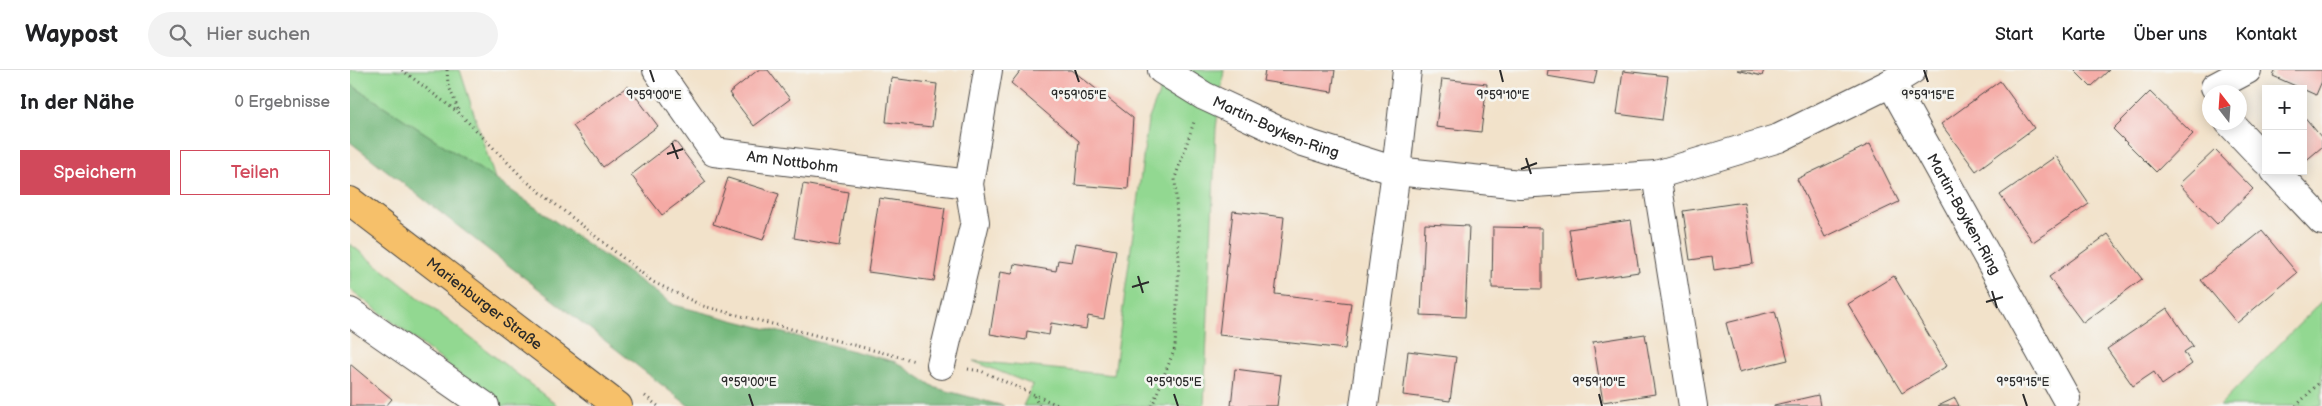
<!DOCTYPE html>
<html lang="de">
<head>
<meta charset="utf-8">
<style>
  :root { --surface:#fff; --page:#f2f2f2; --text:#202124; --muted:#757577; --line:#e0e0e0; --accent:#d1495b }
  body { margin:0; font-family:"Balsamiq Sans",sans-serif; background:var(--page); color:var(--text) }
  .controls { position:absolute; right:15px; top:15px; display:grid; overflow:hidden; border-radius:0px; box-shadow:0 2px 12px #0003 }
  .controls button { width:45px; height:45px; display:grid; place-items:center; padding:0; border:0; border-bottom:1px solid var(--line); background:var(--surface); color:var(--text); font:25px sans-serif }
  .compass { position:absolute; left:1852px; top:15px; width:45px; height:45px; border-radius:50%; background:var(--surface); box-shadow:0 2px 12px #0003; rotate:343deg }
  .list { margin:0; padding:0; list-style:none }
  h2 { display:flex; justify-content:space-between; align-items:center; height:65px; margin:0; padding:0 20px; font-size:21px }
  h2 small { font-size:16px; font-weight:400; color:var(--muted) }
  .actions { display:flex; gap:10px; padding:15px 20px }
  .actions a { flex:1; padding:11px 0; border:1px solid var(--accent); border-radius:0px; text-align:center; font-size:18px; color:var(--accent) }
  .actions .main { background:var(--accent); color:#fff }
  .icon { flex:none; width:28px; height:28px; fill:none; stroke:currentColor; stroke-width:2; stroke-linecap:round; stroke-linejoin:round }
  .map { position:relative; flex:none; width:1972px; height:336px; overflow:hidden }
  header { display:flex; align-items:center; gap:30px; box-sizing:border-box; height:70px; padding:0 25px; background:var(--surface); border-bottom:1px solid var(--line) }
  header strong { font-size:24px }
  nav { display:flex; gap:28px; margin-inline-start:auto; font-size:18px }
  .search { width:350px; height:45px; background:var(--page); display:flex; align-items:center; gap:12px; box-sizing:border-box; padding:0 18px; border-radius:28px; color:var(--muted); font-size:19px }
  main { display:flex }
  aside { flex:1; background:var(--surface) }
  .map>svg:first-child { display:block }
  .green { fill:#92d891; stroke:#5e825e }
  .forest { fill:#75b87b; stroke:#507253 }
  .building { fill:#f5aaa5 }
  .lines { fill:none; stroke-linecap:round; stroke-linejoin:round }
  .minor-casing { stroke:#494643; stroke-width:30 }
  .major-casing { stroke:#494643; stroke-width:30 }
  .path { stroke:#494643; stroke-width:3; stroke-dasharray:1 4; stroke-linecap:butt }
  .minor { stroke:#fff; stroke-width:28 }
  .major { stroke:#f6c06b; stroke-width:28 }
  .ticks { fill:none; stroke:#2b2b2b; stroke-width:2 }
  .labels { text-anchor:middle; stroke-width:5; stroke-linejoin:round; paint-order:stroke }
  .street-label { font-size:15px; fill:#2b2b2b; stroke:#f6f6f2 }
  .ticks-label { font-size:12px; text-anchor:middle; fill:#2b2b2b; stroke:#f6f6f2; stroke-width:5; stroke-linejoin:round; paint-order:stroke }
</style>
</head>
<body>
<header>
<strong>Waypost</strong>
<div class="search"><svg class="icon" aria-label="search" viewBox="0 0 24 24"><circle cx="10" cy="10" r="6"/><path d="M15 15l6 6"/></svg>Hier suchen</div>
<nav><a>Start</a><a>Karte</a><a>Über uns</a><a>Kontakt</a></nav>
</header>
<main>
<aside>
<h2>In der Nähe<small>0 Ergebnisse</small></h2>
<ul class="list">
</ul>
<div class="actions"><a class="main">Speichern</a><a>Teilen</a></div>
</aside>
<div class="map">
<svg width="1972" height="336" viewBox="0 0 1972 336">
  <rect width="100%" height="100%" fill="#f6f6f2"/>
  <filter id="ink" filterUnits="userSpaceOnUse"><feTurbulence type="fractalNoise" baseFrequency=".02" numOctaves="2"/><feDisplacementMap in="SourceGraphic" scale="10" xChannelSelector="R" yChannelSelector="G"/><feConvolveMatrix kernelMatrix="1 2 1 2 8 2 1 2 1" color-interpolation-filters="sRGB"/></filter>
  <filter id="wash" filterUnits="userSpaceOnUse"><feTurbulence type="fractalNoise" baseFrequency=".0096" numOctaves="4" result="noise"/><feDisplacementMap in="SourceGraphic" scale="20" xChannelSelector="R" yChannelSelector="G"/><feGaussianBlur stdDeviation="1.12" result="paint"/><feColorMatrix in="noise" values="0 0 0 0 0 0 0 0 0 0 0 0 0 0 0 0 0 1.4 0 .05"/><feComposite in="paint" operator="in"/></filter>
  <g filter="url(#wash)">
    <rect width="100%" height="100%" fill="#f2e2ca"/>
    <g class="green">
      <path d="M 0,0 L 110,0 L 145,109 L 0,14 Z"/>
      <path d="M 818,0 L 874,0 L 866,58 L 854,336 L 673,336 L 683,315 L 623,291 L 764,305 L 798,51 Z"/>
      <path d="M 0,174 L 208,336 L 151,336 L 0,219 Z"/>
      <path d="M 1972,231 L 1972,336 L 1869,336 Z"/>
    </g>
    <path class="forest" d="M 0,14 L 145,109 L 324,235 L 546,292 L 586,318 L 654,336 L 339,336 L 0,72 Z"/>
    <g id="blocks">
      <g class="building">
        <path d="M 408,0 L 418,0 L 440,29 L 404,56 L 379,23 Z"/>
        <path d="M 671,0 L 722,0 L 783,48 L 778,119 L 725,115 L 729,71 L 661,13 Z"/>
        <path d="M 915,0 L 985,0 L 982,22 L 913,11 Z"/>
        <path d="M 1198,0 L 1247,0 L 1244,14 L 1197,6 Z"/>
        <path d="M 1387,0 L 1414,0 L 1412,6 Z"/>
        <path d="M 1724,0 L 1759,0 L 1741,17 Z"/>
        <path d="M 1926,0 L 1972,0 L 1972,11 L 1966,25 L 1923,6 Z"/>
        <path d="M 1273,1 L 1318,6 L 1312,50 L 1267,44 Z"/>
        <path d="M 541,8 L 587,14 L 582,57 L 536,52 Z"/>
        <path d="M 1092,9 L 1137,14 L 1131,62 L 1086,57 Z"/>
        <path d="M 1650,11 L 1684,58 L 1626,101 L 1591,54 Z"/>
        <path d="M 278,16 L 308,56 L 253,97 L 223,56 Z"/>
        <path d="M 1800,22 L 1843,64 L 1806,102 L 1763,59 Z"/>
        <path d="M 1953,45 L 1972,68 L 1972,77 L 1953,93 Z"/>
        <path d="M 325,71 L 356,112 L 312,145 L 281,105 Z"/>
        <path d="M 1520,74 L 1549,132 L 1475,167 L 1447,109 Z"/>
        <path d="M 1865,80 L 1903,119 L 1867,154 L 1829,114 Z"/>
        <path d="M 1706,86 L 1739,134 L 1683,172 L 1650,125 Z"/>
        <path d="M 378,108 L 429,124 L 413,170 L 363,154 Z"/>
        <path d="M 453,114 L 498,122 L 489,176 L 444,168 Z"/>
        <path d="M 529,128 L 595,138 L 584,211 L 518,202 Z"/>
        <path d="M 1394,132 L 1403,194 L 1364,200 L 1362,187 L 1340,190 L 1333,141 Z"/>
        <path d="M 883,141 L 934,147 L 925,224 L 1001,233 L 995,279 L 869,265 Z"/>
        <path d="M 1281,150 L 1289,202 L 1227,211 L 1219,159 Z"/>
        <path d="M 1075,154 L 1119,156 L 1115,247 L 1071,245 Z"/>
        <path d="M 1143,157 L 1192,158 L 1192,219 L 1142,218 Z"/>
        <path d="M 1912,161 L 1947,203 L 1887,253 L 1851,210 Z"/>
        <path d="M 1758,164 L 1792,209 L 1733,253 L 1699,207 Z"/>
        <path d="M 726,173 L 766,180 L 754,249 L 738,246 L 736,259 L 701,253 L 699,265 L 677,261 L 676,270 L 640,264 L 650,202 L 662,204 L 664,194 L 706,201 L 708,190 L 722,192 Z"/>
        <path d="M 1544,206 L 1597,296 L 1552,323 L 1498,234 Z"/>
        <path d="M 1817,238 L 1843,276 L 1834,282 L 1842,294 L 1812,315 L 1804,302 L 1783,316 L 1757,279 Z"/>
        <path d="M 1425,241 L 1438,290 L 1389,302 L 1376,253 Z"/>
        <path d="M 1295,264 L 1305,324 L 1253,332 L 1243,272 Z"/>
        <path d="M 1058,281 L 1106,287 L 1100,331 L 1053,325 Z"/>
        <path d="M 0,294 L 42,329 L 36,336 L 0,336 Z"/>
        <path d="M 885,299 L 931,305 L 927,336 L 881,336 Z"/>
        <path d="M 1468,325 L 1470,336 L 1424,336 L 1424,335 Z"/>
        <path d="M 1605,328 L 1609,336 L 1588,336 Z"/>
      </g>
    </g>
  </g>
  <g filter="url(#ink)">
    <use href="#blocks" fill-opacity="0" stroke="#494643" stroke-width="1"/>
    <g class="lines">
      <g class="minor-casing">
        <g id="minor">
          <path id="s1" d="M 307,0 L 364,82 L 619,114"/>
          <path id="s2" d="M 812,0 L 854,26 L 953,72 L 1046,101 L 1170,114 L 1306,105 L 1429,68 L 1541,13 L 1562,0"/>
          <path id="s3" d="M 1541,13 L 1716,328"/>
          <path d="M 1865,17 L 1897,0"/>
          <path d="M 1879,52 L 1916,91"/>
          <path d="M 1925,101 L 1972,151"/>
          <path d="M 1306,105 L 1343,336"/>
          <path d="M 0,242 L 135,336"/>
          <path d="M 591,295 L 625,152 L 619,114 L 638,0"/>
          <path d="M 1014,336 L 1046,101 L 1057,0"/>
        </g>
      </g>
      <g class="major-casing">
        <g id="major">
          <path id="s4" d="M 0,131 L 268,336"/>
        </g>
      </g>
      <g class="path">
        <path d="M 52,0 L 109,43 L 175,110 L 303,212 L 353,236 L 565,291"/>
        <path d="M 97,0 L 98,14 L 109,42"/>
        <path d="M 618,299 L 631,301 L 710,336"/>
        <path d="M 295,326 L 308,336"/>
        <path d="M 684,326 L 689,336"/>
        <path d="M 802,336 L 825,278 L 829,191 L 825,108 L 844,52"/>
        <path d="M 1946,336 L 1972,310"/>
      </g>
      <use href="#minor" class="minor"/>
      <use href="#major" class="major"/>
    </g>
  </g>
  <path class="ticks" d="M 300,0 L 304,12M 725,0 L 729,12M 1150,0 L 1153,12M 1574,0 L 1578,12M 322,73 L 328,89M 317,84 L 333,79M 1176,88 L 1181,104M 1171,99 L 1187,93M 788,206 L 793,223M 782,217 L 799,212M 1642,221 L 1647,238M 1636,232 L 1653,227M 399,324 L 403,336M 824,324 L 828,336M 1249,324 L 1252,336M 1673,324 L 1677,336"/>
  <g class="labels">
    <g class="street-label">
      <text dy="5" stroke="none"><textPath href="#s2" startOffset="128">Martin-Boyken-Ring</textPath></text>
      <text dy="5" stroke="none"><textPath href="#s1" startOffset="179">Am Nottbohm</textPath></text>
      <text dy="5" stroke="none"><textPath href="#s3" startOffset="150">Martin-Boyken-Ring</textPath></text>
      <text dy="5" stroke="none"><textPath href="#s4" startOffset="169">Marienburger Straße</textPath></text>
    </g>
  </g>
  <g class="ticks-label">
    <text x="304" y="29">9°59'00"E</text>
    <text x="729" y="29">9°59'05"E</text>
    <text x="1153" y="29">9°59'10"E</text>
    <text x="1578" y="29">9°59'15"E</text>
    <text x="399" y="316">9°59'00"E</text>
    <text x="824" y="316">9°59'05"E</text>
    <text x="1249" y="316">9°59'10"E</text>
    <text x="1673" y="316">9°59'15"E</text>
  </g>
</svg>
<div class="controls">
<button>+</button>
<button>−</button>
</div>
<svg class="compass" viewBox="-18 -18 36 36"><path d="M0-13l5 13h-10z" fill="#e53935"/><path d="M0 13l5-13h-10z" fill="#757577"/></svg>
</div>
</main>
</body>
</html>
